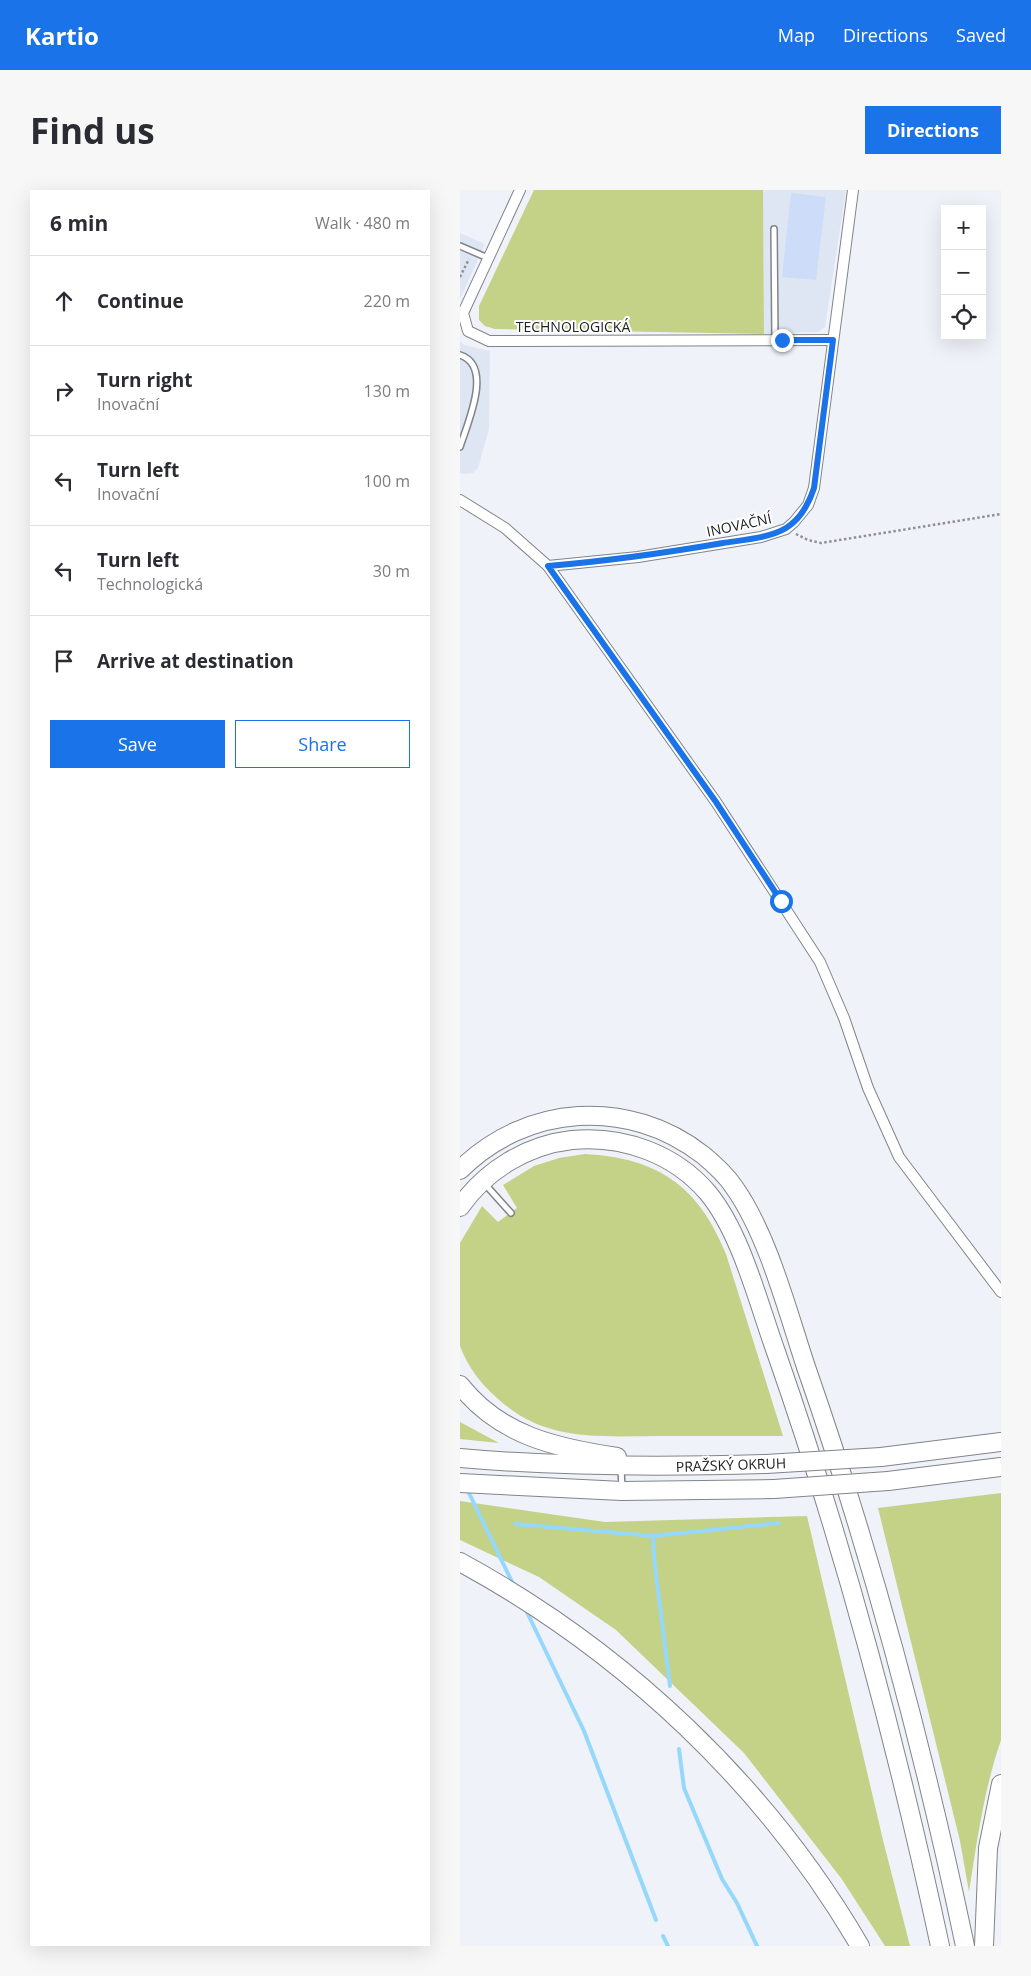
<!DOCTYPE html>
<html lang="en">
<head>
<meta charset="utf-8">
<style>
  :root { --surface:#fff; --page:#f7f7f7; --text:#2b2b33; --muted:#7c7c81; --line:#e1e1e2; --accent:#1a73e8 }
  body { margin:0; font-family:"Open Sans",sans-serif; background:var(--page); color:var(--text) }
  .controls { position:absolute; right:15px; top:15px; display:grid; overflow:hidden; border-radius:0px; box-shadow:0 5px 20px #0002 }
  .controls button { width:45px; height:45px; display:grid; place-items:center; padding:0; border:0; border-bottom:1px solid var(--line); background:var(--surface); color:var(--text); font:25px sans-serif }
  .stop { position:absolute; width:15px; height:15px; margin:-11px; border:4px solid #1a73e8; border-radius:50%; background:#fff }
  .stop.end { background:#1a73e8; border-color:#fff; box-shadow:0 1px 5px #0008 }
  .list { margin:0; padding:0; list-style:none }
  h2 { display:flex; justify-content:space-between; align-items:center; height:65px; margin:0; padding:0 20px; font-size:21px }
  h2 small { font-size:16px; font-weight:400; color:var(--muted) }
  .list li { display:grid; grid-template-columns:32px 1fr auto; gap:15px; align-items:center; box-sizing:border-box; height:90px; padding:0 20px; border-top:1px solid var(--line) }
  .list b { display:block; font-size:19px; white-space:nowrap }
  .list p { margin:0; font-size:16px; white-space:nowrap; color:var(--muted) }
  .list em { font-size:16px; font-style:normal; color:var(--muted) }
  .actions { display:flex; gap:10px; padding:15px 20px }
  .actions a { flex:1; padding:11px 0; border:1px solid var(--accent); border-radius:0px; text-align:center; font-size:18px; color:var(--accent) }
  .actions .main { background:var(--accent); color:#fff }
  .icon { flex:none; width:28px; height:28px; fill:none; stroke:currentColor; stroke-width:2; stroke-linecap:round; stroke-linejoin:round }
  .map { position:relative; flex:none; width:541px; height:1756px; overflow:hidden; border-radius:0px }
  header { display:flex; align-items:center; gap:30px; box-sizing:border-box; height:70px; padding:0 25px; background:var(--accent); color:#fff }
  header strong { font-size:24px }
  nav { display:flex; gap:28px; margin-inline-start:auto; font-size:18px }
  .intro { display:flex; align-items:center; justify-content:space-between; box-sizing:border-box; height:120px; padding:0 30px }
  h1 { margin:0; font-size:35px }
  .button { padding:12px 22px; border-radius:0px; background:var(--accent); color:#fff; font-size:18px; font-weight:700 }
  main { display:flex; gap:30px; padding:0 30px }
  aside { flex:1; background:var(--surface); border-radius:0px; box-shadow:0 5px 20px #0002 }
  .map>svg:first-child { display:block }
  .built { fill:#dfe6f3 }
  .green { fill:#c3d287 }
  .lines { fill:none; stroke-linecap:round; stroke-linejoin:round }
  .stream { stroke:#96d8fb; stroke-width:4 }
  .building { fill:#cddcf8 }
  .lane-casing { stroke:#818489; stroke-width:8 }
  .street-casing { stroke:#818489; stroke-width:12 }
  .highway-casing { stroke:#818489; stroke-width:20 }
  .path { stroke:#8e9095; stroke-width:2.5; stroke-dasharray:2.5 2.5; stroke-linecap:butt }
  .lane { stroke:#fff; stroke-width:5 }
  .street { stroke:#fff; stroke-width:10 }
  .highway { stroke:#fff; stroke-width:18 }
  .highway-bridge-casing { stroke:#818489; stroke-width:20; stroke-linecap:butt }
  .highway-bridge { stroke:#fff; stroke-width:18 }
  .route { stroke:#1a73e8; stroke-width:6 }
  .labels { text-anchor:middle; stroke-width:4; stroke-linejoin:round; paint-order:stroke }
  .street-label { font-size:14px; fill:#212224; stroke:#fff }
</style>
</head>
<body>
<header>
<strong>Kartio</strong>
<nav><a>Map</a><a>Directions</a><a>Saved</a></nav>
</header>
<div class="intro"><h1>Find us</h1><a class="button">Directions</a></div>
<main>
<aside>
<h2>6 min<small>Walk · 480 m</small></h2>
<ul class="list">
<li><svg class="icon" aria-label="ahead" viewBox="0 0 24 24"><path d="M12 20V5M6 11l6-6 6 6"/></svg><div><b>Continue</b></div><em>220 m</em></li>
<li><svg class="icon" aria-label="right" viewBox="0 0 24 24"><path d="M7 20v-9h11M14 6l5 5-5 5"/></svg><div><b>Turn right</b><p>Inovační</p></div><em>130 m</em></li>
<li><svg class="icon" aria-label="left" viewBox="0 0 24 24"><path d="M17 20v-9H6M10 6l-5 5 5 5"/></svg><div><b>Turn left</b><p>Inovační</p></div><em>100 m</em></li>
<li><svg class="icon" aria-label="left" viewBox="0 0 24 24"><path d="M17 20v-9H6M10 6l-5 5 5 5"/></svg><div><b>Turn left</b><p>Technologická</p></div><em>30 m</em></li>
<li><svg class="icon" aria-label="arrive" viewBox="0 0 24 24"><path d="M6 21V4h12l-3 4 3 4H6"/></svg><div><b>Arrive at destination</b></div></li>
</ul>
<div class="actions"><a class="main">Save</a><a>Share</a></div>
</aside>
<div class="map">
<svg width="541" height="1756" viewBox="0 0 541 1756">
  <rect width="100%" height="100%" fill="#eff2f8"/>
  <g class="built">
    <path d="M 303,0 L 386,0 L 365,137 L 358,142 L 304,144 Z"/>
    <path d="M 0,43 L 25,54 L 0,109 Z"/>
    <path d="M 0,151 L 4,155 L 30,161 L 29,239 L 18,278 L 13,283 L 5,284 L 0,283 Z"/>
  </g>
  <g class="green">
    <path d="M 74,0 L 303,0 L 304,144 L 35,139 L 25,136 L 19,130 L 19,116 Z"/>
    <path d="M 125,964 C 199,968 239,997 266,1064 L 323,1246 C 283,1246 242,1246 202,1246 C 140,1246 85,1253 37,1208 C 20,1193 8,1177 0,1156 L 0,1053 L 22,1016 L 38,1032 L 57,1018 L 43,995 L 74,976 L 99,968 Z"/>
    <path d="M 0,1232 L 39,1253 L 0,1249 Z"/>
    <path d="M 541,1303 L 541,1550 C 524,1599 517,1651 509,1702 L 500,1651 L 418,1318 Z"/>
    <path d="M 0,1311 L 145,1332 L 347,1326 L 423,1650 L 450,1756 L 425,1756 L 381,1688 L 284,1563 L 156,1440 L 79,1387 L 0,1350 Z"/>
  </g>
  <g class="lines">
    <g class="stream">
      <path d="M 7,1299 L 54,1396"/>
      <path d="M 55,1334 L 193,1346 L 319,1333"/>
      <path d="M 193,1346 L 194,1369 L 210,1496"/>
      <path d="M 65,1418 L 124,1541 L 196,1730"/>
      <path d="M 219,1559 L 224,1598 L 234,1622 L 262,1689 L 277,1713 L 297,1756"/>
      <path d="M 203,1746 L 208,1756"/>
    </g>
  </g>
  <path class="building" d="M 331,3 L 366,7 L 356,90 L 322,87 Z"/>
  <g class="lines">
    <g class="lane-casing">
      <g id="lane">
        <path d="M 314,39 L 315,150"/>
        <path d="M 0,56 L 28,68"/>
        <path d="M 0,165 C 34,176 7,234 0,257"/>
        <path d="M 24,993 L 51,1023"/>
        <path d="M 161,1279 L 162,1298"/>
      </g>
    </g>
    <g class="street-casing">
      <g id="street">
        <path d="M 60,0 L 3,123 L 8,141 L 29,151 L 373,150"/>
        <path d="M 0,310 L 45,338 L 88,376 L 256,612 L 360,772 L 384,828 L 408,898 L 439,967 L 541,1102"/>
        <path d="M 88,376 L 178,367 L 301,347 L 326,339 L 334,332 L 348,315 L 354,298 L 393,0"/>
      </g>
    </g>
    <g class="highway-casing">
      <g id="highway">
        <path d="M 0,980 C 66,914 169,907 243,965 C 254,974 266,985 274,997 C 308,1045 327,1120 346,1177 C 412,1366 464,1560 505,1756"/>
        <path d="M 0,1017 C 26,980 67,955 112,950 C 163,945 215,964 248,1003 C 281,1043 298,1112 316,1162 C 384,1356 437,1555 480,1756"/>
        <path d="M 0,1195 C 40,1246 97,1258 157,1267"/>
        <path d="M 421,1267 L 541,1252"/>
        <path d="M 0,1268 C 102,1277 204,1277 306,1274"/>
        <path d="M 428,1291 L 541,1277"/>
        <path d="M 0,1293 L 162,1301 L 314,1299"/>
        <path d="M 0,1372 C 164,1461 306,1595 400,1756"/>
        <path d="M 524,1756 L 528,1658 L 541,1594"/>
      </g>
    </g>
    <g class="path">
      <path d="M 0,87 L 9,69"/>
      <path d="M 336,344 L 348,350 L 361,353 L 541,324"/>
    </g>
    <use href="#lane" class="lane"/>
    <use href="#street" class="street"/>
    <use href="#highway" class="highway"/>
    <g class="highway-bridge-casing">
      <g id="highway-bridge">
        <path d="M 306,1274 L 421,1267"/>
        <path d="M 314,1299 L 428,1291"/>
      </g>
    </g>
    <use href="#highway-bridge" class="highway-bridge"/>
  </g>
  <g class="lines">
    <path class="route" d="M 321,711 L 256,612 L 88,376 C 147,371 205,363 263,353 C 282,350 310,348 326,338 C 341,329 349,313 354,298 L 373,150 L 322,150"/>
  </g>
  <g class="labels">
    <g class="street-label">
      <text x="113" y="142">TECHNOLOGICKÁ</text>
      <text transform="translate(279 335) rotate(-12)" y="5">INOVAČNÍ</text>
      <text transform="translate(271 1275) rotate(-2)" y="5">PRAŽSKÝ OKRUH</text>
    </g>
  </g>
</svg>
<div class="controls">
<button>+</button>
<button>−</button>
<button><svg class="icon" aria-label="locate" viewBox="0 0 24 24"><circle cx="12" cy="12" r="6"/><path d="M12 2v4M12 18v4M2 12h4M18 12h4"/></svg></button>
</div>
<div class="stop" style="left:321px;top:711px"></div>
<div class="stop end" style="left:322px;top:150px"></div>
</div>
</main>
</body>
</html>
